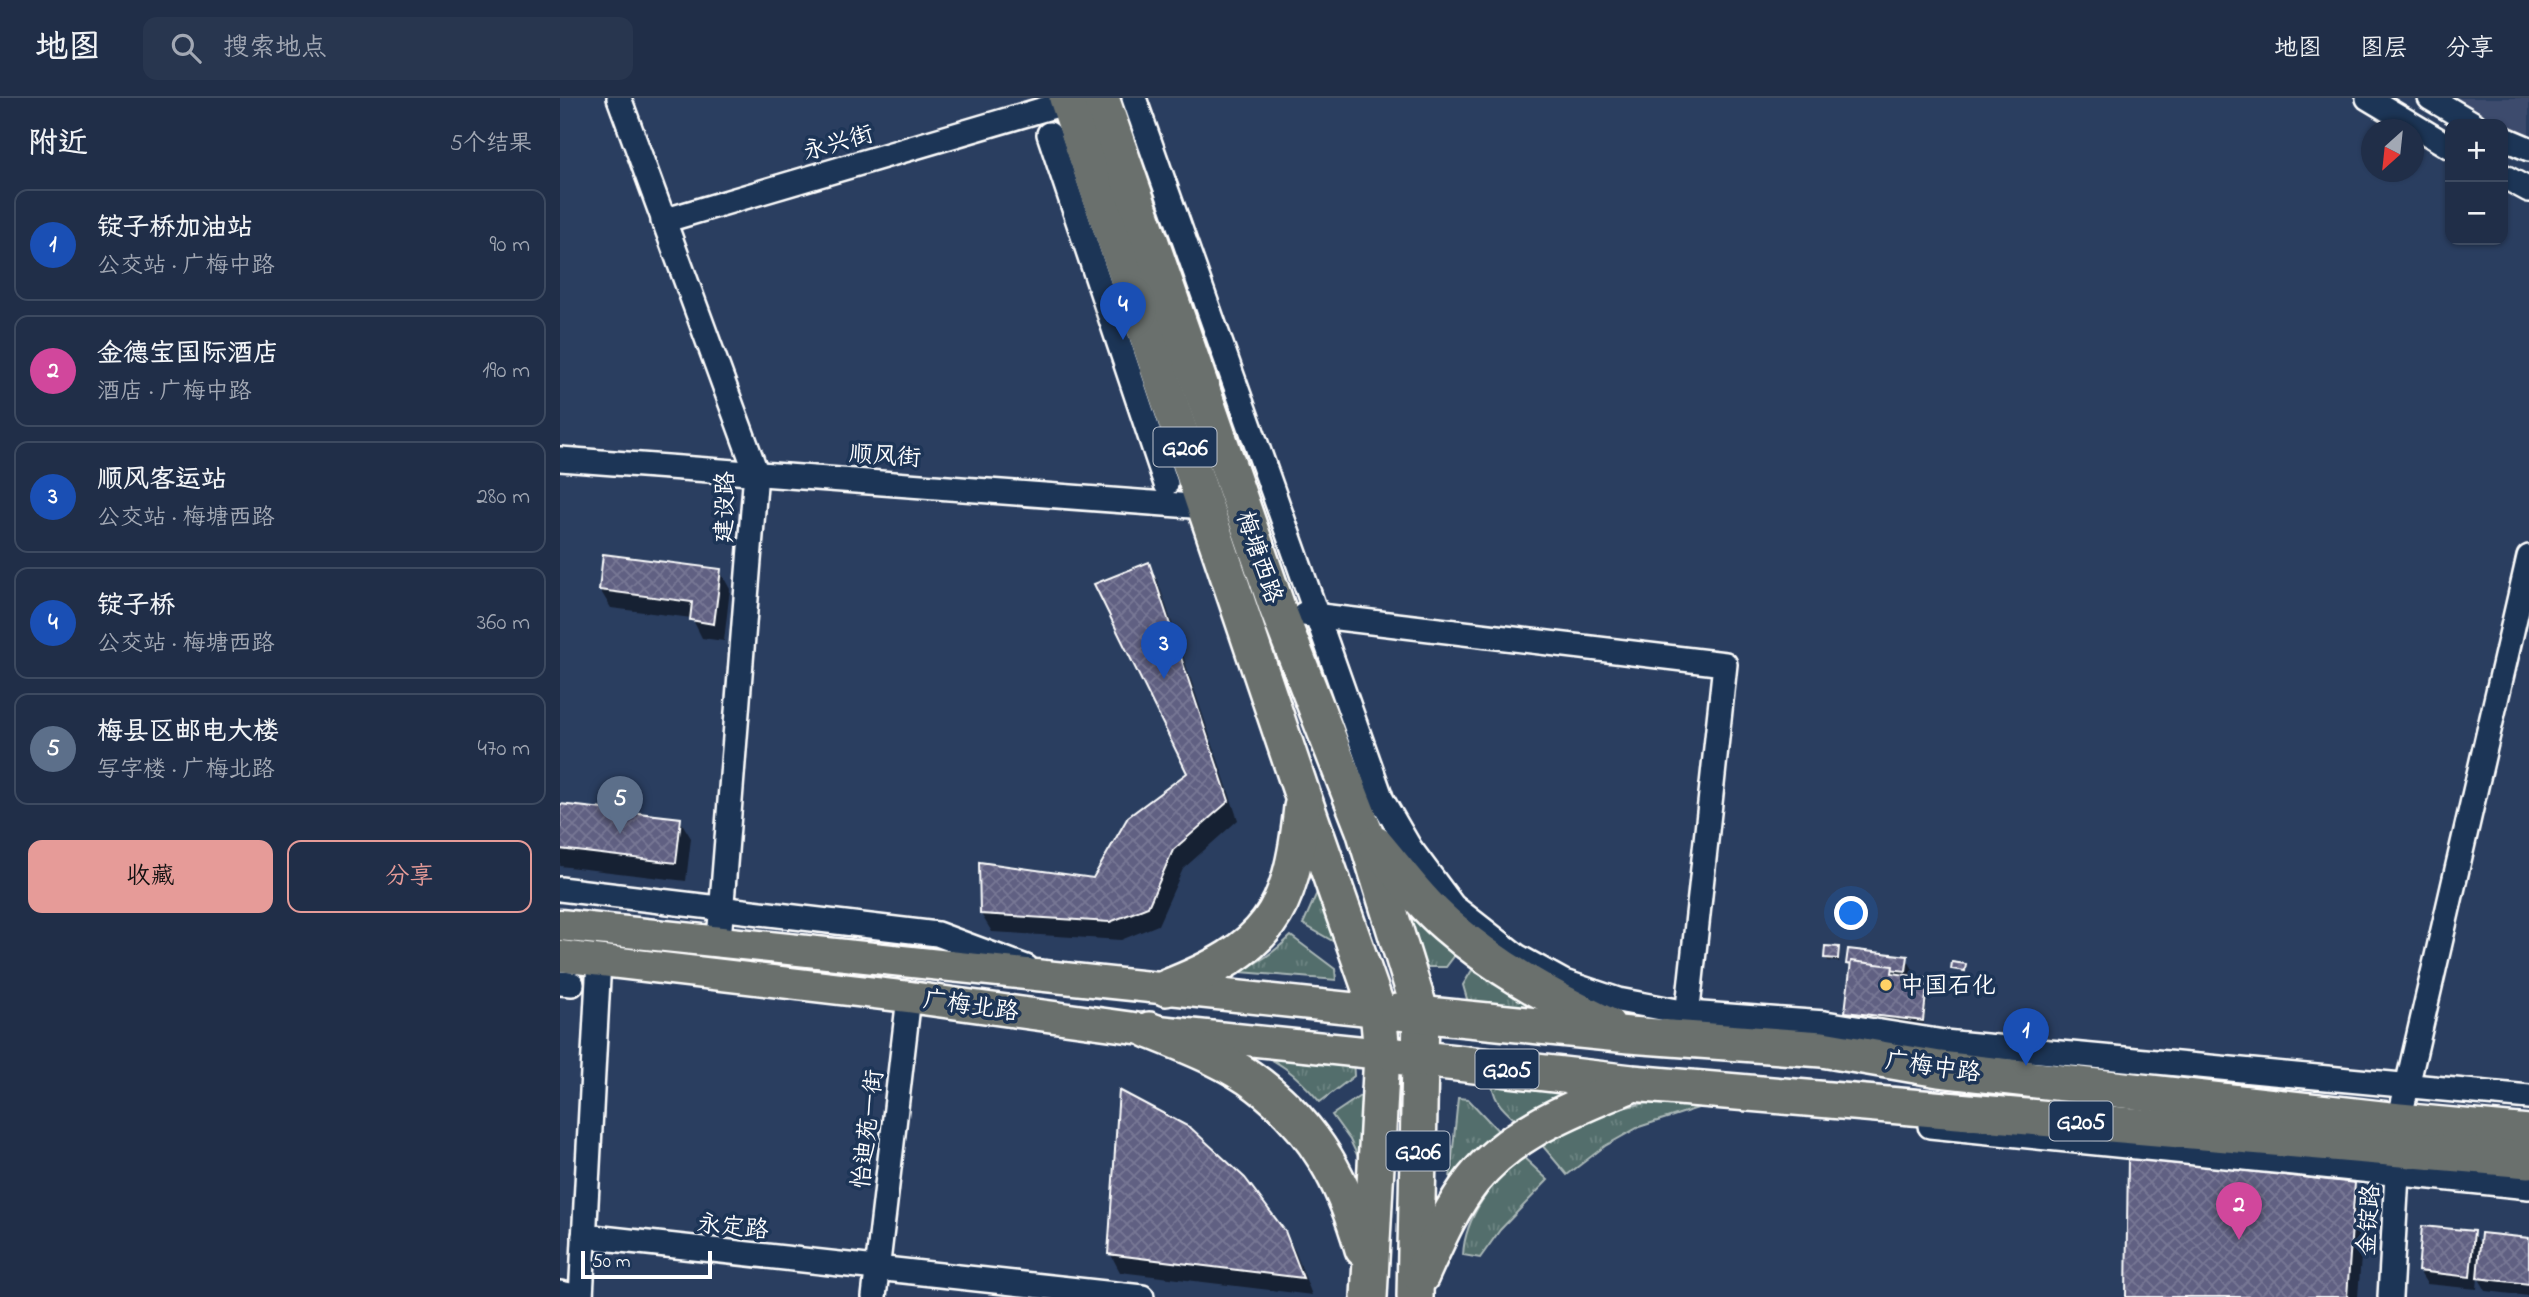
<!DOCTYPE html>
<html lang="zh">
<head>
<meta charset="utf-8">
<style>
  :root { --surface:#202e48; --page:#28364f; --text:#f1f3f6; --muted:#a2a8b4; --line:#3d4a60; --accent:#e69b98 }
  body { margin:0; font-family:"Indie Flower","LXGW WenKai TC",sans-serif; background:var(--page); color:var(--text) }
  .controls { position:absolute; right:21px; top:21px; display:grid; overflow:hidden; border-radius:14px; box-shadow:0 2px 5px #0004 }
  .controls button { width:63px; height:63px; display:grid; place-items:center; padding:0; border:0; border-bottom:2px solid var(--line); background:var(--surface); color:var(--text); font:35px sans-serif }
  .compass { position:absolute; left:1801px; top:21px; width:63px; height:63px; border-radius:50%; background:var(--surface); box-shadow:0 2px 5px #0004; rotate:207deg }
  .scale { position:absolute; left:21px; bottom:18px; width:131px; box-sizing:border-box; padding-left:7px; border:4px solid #fff; border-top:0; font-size:19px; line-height:24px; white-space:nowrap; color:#fff; -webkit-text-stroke:5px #1d3557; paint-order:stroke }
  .you { position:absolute; left:1292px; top:816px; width:24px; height:24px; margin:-18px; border:5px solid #fff; border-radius:50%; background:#1a73e8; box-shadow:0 0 0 10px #1a73e833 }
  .badge { display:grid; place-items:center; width:46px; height:46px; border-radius:50%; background:var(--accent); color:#fff; font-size:23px; font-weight:700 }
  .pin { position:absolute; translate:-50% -58px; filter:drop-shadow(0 2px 4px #0008) }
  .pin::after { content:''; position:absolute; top:37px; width:24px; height:21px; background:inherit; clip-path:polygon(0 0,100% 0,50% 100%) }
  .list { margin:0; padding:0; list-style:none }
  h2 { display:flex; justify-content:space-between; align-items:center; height:91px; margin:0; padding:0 28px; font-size:30px }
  h2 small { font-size:23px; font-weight:400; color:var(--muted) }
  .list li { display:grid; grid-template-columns:46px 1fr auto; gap:21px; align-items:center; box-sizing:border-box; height:112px; margin:0 14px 14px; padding:0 14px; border:2px solid var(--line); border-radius:14px }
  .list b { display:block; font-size:26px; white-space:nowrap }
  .list p { margin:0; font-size:23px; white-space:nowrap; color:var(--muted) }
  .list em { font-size:23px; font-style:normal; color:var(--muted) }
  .actions { display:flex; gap:14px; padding:21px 28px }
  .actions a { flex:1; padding:16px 0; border:2px solid var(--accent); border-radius:14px; text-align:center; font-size:24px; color:var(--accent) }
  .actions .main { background:var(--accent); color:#111 }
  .icon { flex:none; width:38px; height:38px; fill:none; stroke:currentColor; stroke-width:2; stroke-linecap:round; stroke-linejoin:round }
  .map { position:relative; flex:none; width:1969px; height:1199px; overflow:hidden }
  header { display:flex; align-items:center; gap:42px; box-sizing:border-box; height:98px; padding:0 35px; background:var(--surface); border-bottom:2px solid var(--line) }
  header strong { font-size:33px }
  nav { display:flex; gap:38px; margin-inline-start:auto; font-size:24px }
  .search { width:490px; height:63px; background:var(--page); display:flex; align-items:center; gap:18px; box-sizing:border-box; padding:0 24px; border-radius:14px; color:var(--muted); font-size:26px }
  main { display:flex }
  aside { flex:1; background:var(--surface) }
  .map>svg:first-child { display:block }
  .built { fill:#3e4c6d }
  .grass { fill:url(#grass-tufts); stroke:#a9b6b6; stroke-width:2 }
  .shadow { fill:#0007 }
  .building { fill:url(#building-cross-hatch); stroke:#fff; stroke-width:2 }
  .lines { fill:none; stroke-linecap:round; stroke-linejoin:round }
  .minor-casing { stroke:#fff; stroke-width:28 }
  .major-casing { stroke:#fff; stroke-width:35 }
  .highway-casing { stroke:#fff; stroke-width:40 }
  .minor { stroke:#1d3557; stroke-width:23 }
  .major { stroke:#6a706d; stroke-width:30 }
  .highway { stroke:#6a706d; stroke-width:35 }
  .poi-dot { fill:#ffd166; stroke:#1d3557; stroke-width:2.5 }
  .labels { text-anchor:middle; stroke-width:7; stroke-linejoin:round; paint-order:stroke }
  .shield { fill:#1d3557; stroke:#bbc2cd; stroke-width:2 }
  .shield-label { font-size:23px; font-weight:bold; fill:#fff }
  .street-label { font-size:24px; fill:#fff; stroke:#1d3557 }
  .poi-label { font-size:24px; fill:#fff; stroke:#1d3557; text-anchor:start }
</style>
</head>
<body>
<header>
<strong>地图</strong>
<div class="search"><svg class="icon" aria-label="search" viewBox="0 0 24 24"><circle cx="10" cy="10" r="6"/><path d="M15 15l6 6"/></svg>搜索地点</div>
<nav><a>地图</a><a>图层</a><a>分享</a></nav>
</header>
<main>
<aside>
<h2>附近<small>5个结果</small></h2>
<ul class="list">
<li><span class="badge" style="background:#1a4fb4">1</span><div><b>锭子桥加油站</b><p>公交站 · 广梅中路</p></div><em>90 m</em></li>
<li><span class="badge" style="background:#d1479c">2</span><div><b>金德宝国际酒店</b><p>酒店 · 广梅中路</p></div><em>190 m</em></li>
<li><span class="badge" style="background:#1a4fb4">3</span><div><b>顺风客运站</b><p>公交站 · 梅塘西路</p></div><em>280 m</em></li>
<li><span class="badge" style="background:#1a4fb4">4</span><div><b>锭子桥</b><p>公交站 · 梅塘西路</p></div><em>360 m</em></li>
<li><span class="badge" style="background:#5c6f8a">5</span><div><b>梅县区邮电大楼</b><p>写字楼 · 广梅北路</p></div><em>470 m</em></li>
</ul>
<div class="actions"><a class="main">收藏</a><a>分享</a></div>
</aside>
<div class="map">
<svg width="1969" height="1199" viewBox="0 0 1969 1199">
  <defs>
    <pattern id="grass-tufts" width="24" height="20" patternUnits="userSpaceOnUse" patternTransform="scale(1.75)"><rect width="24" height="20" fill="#536e6c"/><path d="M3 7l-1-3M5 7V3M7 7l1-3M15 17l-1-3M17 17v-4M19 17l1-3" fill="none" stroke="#6d8482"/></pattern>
    <pattern id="building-cross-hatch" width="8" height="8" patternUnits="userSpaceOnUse" patternTransform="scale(1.75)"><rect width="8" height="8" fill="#606082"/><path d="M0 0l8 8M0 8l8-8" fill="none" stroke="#787895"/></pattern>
  </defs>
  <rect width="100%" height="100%" fill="#2a3e60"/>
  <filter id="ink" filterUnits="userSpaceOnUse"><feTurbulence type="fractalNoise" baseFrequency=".0143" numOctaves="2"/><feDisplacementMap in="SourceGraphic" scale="14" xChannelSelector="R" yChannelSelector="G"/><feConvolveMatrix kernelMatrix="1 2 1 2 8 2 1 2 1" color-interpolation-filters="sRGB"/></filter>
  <g filter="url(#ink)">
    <path class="built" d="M 1897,0 L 1969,0 L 1969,40 L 1906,6 Z"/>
    <g class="grass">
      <path d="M 759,790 L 783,849 L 743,826 Z"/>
      <path d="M 835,796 L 895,857 L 886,869 L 864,869 Z"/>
      <path d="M 731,838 L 775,871 L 776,882 L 668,873 C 693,871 713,855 731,838 Z"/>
      <path d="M 912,872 L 996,918 L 909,908 L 903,887 Z"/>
      <path d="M 683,947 L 793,960 L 794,978 L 760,1004 C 733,973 720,964 683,947 Z"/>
      <path d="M 931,977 L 1045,988 L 962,1028 C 943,1011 932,1004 931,977 Z"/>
      <path d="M 809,992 L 799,1061 L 790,1042 L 772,1017 Z"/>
      <path d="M 898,1000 L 908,1001 L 946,1041 L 887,1111 Z"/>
      <path d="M 1107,1001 L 1129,1003 L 1141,1009 L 1079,1029 L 1045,1048 L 1007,1077 L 981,1046 L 1011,1027 L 1056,1011 Z"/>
      <path d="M 961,1057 L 988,1082 L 940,1132 L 920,1160 L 903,1157 C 905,1117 933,1084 961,1057 Z"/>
    </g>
    <g class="shadow">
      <path d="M 588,466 L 598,484 L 678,722 L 623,771 L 598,827 L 561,842 L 432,834 L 421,816 L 534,782 L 629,676 Z"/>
      <path d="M 160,473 L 170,491 L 164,543 L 142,540 L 132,520 L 51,510 L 40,492 Z"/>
      <path d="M 0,707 L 120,722 L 131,740 L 126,783 L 0,768 Z"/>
      <path d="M 1278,851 L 1280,854 L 1279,864 L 1268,863 L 1266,859 Z"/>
      <path d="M 1346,859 L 1354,873 L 1354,880 L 1367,881 L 1369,885 L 1364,926 L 1289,917 L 1287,913 L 1292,871 L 1288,866 Z"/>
      <path d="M 1794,1087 L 1805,1105 L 1798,1199 L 1568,1199 Z"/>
      <path d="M 724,1134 L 735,1153 L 752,1197 L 560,1174 L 550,1155 Z"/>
      <path d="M 1913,1135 L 1922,1149 L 1969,1141 L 1969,1198 L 1926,1193 L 1918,1179 L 1917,1191 L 1867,1186 L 1859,1173 Z"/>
    </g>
    <g class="building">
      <path d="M 43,456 L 161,471 L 154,526 L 130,522 L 132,504 L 39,492 Z"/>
      <path d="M 589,464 L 669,703 L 613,752 L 588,809 L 550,824 L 420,816 L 419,764 L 533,780 L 568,719 L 627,675 L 534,486 Z"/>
      <path d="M 0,706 L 121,720 L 116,765 L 0,751 Z"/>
      <path d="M 1265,848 L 1279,849 L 1278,861 L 1264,860 Z"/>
      <path d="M 1288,851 L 1348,858 L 1346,873 L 1286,866 Z"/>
      <path d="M 1291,863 L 1333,868 L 1332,875 L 1368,880 L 1363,923 L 1285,914 Z"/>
      <path d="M 1392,864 L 1406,866 L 1405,873 L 1391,871 Z"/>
      <path d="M 559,992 L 631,1030 L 685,1080 L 725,1133 L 743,1180 L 548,1156 Z"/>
      <path d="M 1568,1059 L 1795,1085 L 1787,1199 L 1566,1199 Z"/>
      <path d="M 1862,1128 L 1914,1133 L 1910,1179 L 1858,1173 Z"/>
      <path d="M 1921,1135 L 1969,1140 L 1969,1186 L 1917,1180 Z"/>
    </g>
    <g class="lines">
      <g class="minor-casing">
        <g id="minor">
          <path d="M 59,0 L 196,374 L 159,842"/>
          <path d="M 574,0 L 822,702 L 850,750 L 893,808 L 957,858 L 1004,884 L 1058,902 L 1128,915 L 1265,925 L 1384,944 L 1969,999"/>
          <path d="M 1808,0 L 1890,49"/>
          <path d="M 1870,0 L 1914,26"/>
          <path d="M 489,36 L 606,386"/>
          <path d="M 1943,40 L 1969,51"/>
          <path d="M 1943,78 L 1969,92"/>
          <path d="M 103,123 L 508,4"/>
          <path d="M 0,361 L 645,409"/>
          <path d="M 744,516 L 1165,566 L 1126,928"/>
          <path d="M 0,791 L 377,836 L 466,869"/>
          <path d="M 0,885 L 12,886"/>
          <path d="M 1839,1023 L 1969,459"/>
          <path d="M 1370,1028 L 1969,1089"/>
          <path d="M 24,1138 L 582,1199"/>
          <path d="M 0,1195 L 21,1199"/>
          <path d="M 21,1199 L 39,862"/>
          <path d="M 314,1199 L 349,899"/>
          <path d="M 1830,1199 L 1838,1059"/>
        </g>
      </g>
      <g class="major-casing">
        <g id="major">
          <path d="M 0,827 L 818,913"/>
          <path d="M 0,858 L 349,899 L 589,932 L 822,956"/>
        </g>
      </g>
      <g class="highway-casing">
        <g id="highway">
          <path d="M 507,0 L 743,699 L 818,913 L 822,956 L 809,1199"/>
          <path d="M 541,0 L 718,512 L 804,732 L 861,916 L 855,1199"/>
          <path d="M 815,746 C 838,773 860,804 887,827 C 935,869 989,899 1047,927"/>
          <path d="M 606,890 C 708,850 731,817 742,709"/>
          <path d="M 838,914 L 1069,937 L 1262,951 L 1379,971 L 1839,1023 L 1969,1035"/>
          <path d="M 589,932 C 626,947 667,962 699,987 C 756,1031 784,1084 803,1151"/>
          <path d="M 836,958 L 1072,985 L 1969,1062"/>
          <path d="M 861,1178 C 876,1145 890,1111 913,1082 C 952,1033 1012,1011 1069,987"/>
        </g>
      </g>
      <use href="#minor" class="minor"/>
      <use href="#major" class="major"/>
      <use href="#highway" class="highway"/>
    </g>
  </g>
  <circle class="poi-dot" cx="1326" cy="887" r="7"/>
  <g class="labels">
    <g class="shield">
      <rect x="593.5" y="329.5" width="63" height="39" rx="5"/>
      <rect x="915.5" y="951.5" width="63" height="39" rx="5"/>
      <rect x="1489.5" y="1003.5" width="63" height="39" rx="5"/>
      <rect x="826.5" y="1033.5" width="63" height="39" rx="5"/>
    </g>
    <g class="shield-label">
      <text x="625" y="357">G206</text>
      <text x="947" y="979">G205</text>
      <text x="1521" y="1031">G205</text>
      <text x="858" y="1061">G206</text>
    </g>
    <g class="street-label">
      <text transform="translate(278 44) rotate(-16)" y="8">永兴街</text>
      <text transform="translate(325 357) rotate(4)" y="8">顺风街</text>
      <text transform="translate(164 409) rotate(-89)" y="8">建设路</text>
      <text transform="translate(700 459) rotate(71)" y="8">梅塘西路</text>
      <text transform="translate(411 907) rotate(8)" y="8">广梅北路</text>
      <text transform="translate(1373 968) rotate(8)" y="8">广梅中路</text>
      <text transform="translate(307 1031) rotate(-83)" y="8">怡迪苑一街</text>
      <text transform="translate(1808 1122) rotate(-86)" y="8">金锭路</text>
      <text transform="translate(173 1128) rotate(6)" y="8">永定路</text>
    </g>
    <g class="poi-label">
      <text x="1340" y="895">中国石化</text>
    </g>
  </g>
</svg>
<div class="controls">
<button>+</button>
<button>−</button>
</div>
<svg class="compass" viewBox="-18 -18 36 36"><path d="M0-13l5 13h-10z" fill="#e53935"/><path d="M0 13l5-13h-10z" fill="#a2a8b4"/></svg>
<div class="scale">50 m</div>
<div class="you"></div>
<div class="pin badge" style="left:1466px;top:968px;background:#1a4fb4">1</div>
<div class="pin badge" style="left:1679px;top:1142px;background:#d1479c">2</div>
<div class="pin badge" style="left:604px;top:581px;background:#1a4fb4">3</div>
<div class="pin badge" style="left:563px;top:242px;background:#1a4fb4">4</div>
<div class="pin badge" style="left:60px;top:736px;background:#5c6f8a">5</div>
</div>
</main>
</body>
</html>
